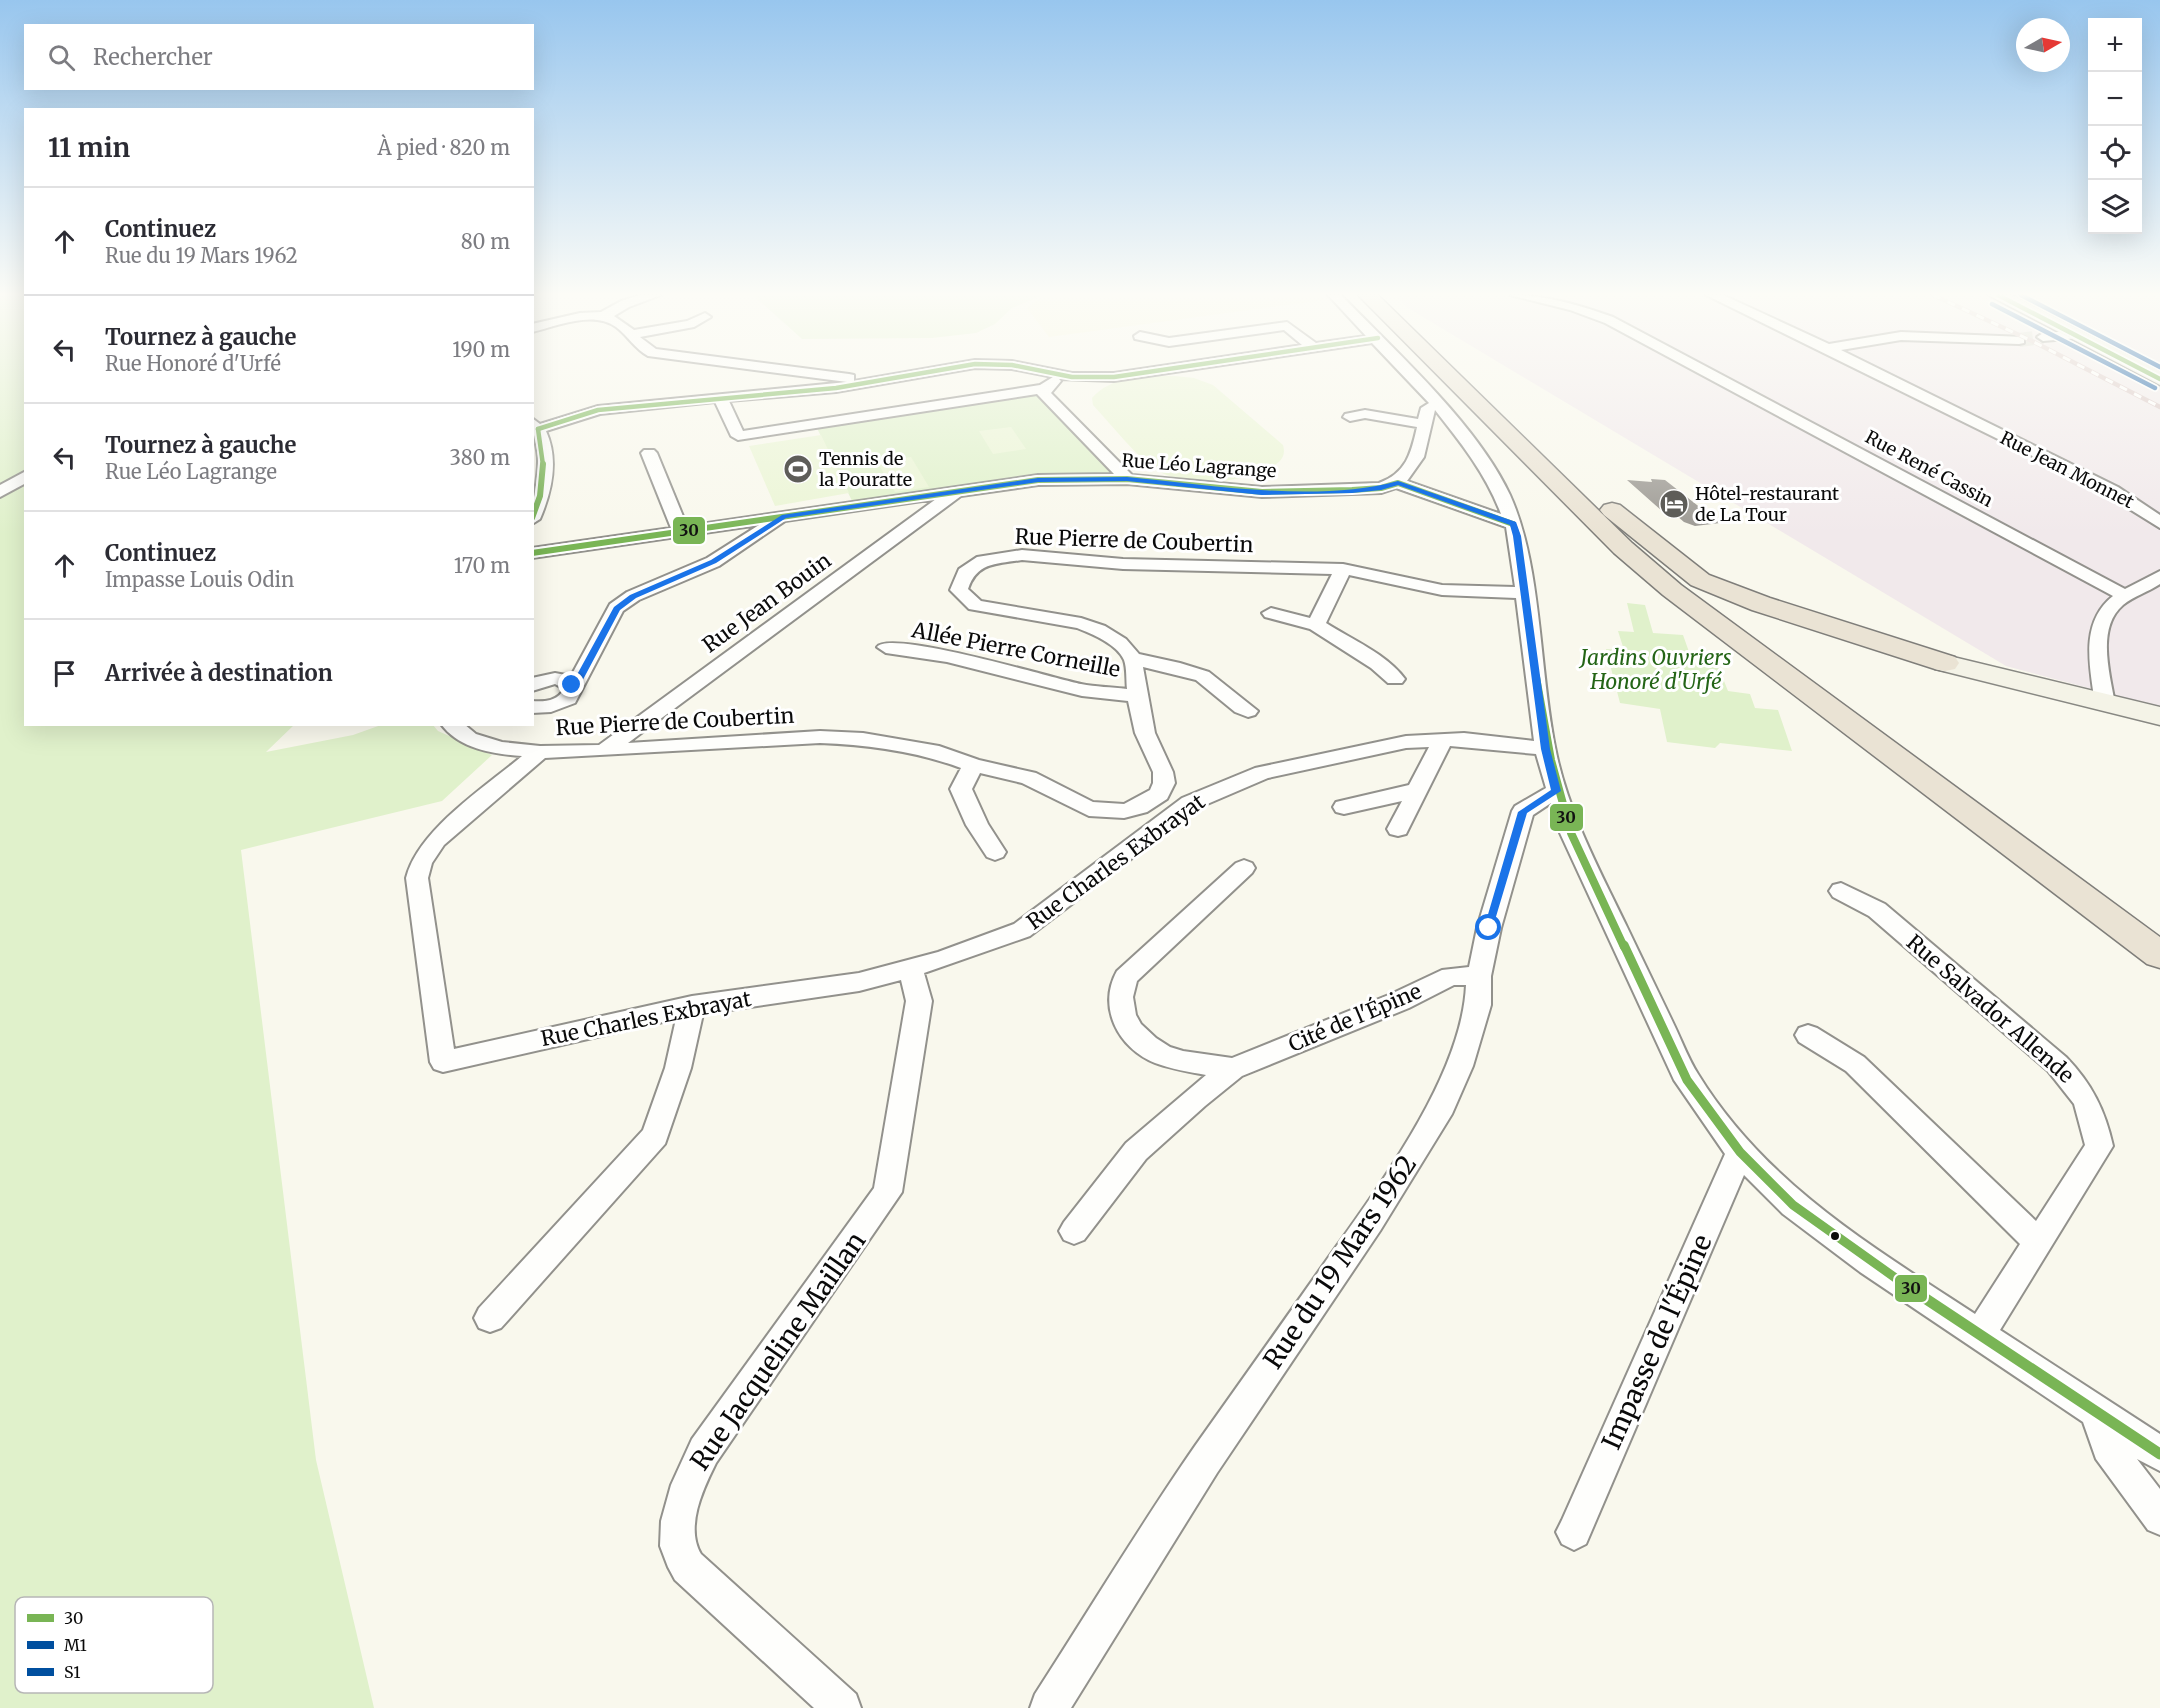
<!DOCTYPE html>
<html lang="fr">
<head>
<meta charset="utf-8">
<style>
  :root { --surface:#fff; --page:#f2f2f3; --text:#2b2b33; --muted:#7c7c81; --line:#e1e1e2 }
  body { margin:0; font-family:Merriweather,serif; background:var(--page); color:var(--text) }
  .controls { position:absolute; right:18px; top:18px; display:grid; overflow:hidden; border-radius:0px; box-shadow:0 6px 24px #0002 }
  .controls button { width:54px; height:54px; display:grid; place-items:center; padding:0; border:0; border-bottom:2px solid var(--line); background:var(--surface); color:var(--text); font:30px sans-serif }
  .compass { position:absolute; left:2016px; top:18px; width:54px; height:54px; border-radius:50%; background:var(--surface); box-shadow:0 6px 24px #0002; rotate:81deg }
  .stop { position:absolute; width:18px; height:18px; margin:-14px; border:4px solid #1a73e8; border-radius:50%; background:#fff }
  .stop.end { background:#1a73e8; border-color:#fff; box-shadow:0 2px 6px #0008 }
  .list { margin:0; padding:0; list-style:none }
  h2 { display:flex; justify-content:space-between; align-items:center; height:78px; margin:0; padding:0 24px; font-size:26px }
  h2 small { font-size:20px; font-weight:400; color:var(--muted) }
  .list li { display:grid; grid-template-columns:39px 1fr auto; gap:18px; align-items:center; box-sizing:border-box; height:108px; padding:0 24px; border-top:2px solid var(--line) }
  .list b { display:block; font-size:22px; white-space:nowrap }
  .list p { margin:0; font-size:20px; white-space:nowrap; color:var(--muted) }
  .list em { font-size:20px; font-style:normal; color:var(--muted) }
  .icon { flex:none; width:33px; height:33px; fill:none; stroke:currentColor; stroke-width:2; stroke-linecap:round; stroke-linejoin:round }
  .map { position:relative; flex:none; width:2160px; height:1708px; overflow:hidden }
  .search { position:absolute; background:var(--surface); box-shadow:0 6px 24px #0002; left:24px; top:24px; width:510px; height:66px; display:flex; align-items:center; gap:15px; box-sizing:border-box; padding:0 21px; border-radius:0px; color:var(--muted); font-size:22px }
  .panel { position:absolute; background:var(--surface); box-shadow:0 6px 24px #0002; left:24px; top:108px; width:510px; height:618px; border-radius:0px }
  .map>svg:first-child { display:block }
  .industrial { fill:#f1e9eb }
  .farmland { fill:#f7f6d8 }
  .green { fill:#e0f1cb }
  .pitch { fill:#ebf5d5 }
  .building { fill:#9c9993 }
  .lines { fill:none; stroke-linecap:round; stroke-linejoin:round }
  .minor-tunnel { stroke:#d5d4cb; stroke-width:14; stroke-dasharray:14 7; stroke-linecap:butt }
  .minor-casing { stroke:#92918c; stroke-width:4 }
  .secondary-casing { stroke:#888883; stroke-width:3 }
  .trunk-casing { stroke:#7f7e7a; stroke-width:3 }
  .minor { fill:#fefefc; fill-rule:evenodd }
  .secondary { fill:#f4f3e7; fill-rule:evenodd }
  .trunk { fill:#eae3d4; fill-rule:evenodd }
  .rail-casing { stroke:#d7c2c1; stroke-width:4.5 }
  .rail { stroke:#fff; stroke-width:3; stroke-dasharray:8; stroke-linecap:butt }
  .bus-1-far4-casing { stroke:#fff; stroke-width:8 }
  .bus-1-far3-casing { stroke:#fff; stroke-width:10 }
  .bus-1-far2-casing { stroke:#fff; stroke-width:12 }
  .bus-1-far1-casing { stroke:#fff; stroke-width:14 }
  .bus-1-casing { stroke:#fff; stroke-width:16 }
  .bus-2-casing { stroke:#fff; stroke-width:8 }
  .bus-3-casing { stroke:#fff; stroke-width:8 }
  .bus-1-far4 { stroke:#79b555; stroke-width:4.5 }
  .bus-1-far3 { stroke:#79b555; stroke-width:6 }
  .bus-1-far2 { stroke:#79b555; stroke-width:8 }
  .bus-1-far1 { stroke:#79b555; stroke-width:9 }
  .bus-1 { stroke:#79b555; stroke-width:11 }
  .bus-2 { stroke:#004f9f; stroke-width:4.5 }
  .bus-3 { stroke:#004f9f; stroke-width:4.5 }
  .route { fill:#1a73e8 }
  .bus-dot { fill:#0a0a0a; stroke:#fff; stroke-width:2 }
  .labels { text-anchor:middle; stroke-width:6; stroke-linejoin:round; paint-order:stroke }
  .far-poi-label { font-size:18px; fill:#0a0a0a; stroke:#fff; text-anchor:start }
  .far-street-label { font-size:18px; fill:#0a0a0a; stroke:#fff }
  .street-label { font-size:21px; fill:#0a0a0a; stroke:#fff }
  .park-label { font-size:21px; font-style:italic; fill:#246517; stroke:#fff }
  .near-street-label { font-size:26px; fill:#0a0a0a; stroke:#fff }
  .key { fill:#fff; stroke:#b6b6b6; stroke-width:1.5 }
  .key-label { font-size:16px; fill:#0a0a0a }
  .line-badge { stroke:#fff; stroke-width:2 }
  .pale-badge-label { font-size:16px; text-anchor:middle; font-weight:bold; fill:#111 }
</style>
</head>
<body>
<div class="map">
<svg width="2160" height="1708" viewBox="0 0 2160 1708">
  <rect width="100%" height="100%" fill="#f9f8ed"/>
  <path class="industrial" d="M 1395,295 L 2160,295 L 2160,707 L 2006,666 L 1408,308 Z"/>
  <path class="farmland" d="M 1044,295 L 1320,295 L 1325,300 L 1049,337 L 1027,308 Z"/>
  <g class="green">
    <path d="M 0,295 L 25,295 L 26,724 L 294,725 L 266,752 L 353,735 L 381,725 L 433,725 L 438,731 L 492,755 L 442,801 L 241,850 L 316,1460 L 374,1708 L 0,1708 Z"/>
    <path d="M 753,295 L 1040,295 L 1041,296 L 1012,308 L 995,324 L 976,333 L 932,338 L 802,339 Z"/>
    <path d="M 1038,392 L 1115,471 L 1113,474 L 1034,474 L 853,503 L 816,426 Z"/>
    <path d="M 1627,603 L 1645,605 L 1653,633 L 1683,635 L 1693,663 L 1718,666 L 1728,691 L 1750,694 L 1755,708 L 1778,710 L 1792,751 L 1720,743 L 1715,748 L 1667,742 L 1660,709 L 1620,703 L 1606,649 L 1624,650 L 1618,631 L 1634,632 Z"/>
  </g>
  <g class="pitch">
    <path d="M 1175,376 L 1194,378 L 1213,385 L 1283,445 C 1287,458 1278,464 1267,469 C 1237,483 1185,489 1155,469 C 1137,457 1109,422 1093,405 L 1092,398 C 1112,375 1147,376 1175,376 Z"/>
    <path d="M 1011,427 L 1026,449 L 993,454 L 979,431 Z"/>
    <path d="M 821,435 L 849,493 L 775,506 L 749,446 Z"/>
    <path d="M 911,457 L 929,487 L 895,492 L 877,462 Z"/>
  </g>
  <path class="building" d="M 1651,479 L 1665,480 L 1720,523 L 1695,526 L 1684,522 L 1670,510 L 1662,511 L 1627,480 L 1652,482 Z"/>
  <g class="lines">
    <path class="minor-tunnel" d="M 2019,340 L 2043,337"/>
    <g class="minor-casing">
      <g id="minor">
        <path d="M 640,295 L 661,295 L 629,307 L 614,316 L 634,330 L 687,321 L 705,313 L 711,317 L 694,327 L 640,337 L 656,349 L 849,374 L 854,375 L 854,381 L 975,360 L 1012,361 L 1072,373 L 1114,373 L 1302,345 L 1284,330 L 1169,346 L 1135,339 L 1134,336 L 1140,332 L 1169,338 L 1287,322 L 1316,343 L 1366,336 L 1328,295 L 1341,295 C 1394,350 1477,424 1510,495 C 1542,566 1539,668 1555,747 C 1567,810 1599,869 1627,927 C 1643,961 1660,995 1676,1029 C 1683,1044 1689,1060 1698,1074 C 1765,1183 1871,1246 1975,1314 L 2020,1244 L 1846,1071 L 1799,1042 L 1795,1035 L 1799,1028 L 1808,1025 L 1817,1028 L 1864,1057 L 2036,1221 L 2085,1145 L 2074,1104 L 2048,1071 L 1869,916 L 1833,897 L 1829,891 L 1833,885 L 1841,883 L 1885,904 L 2066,1057 C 2092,1084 2105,1110 2113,1146 L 2000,1330 L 2160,1434 L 2160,1471 L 2137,1459 L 2160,1489 L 2160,1535 L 2148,1530 L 2096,1459 L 2083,1422 L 1860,1272 L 1783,1214 L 1744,1175 L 1586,1544 L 1574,1550 L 1562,1544 L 1556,1532 L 1562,1520 L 1725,1154 L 1674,1080 L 1560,833 L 1551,803 L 1533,815 L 1501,928 L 1491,976 L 1491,1005 L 1473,1066 L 1452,1114 L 1380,1231 L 1217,1473 L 1071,1708 L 1030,1708 L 1035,1694 C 1088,1612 1139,1527 1195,1446 C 1237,1387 1279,1328 1321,1268 C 1374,1193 1462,1078 1466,985 L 1454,985 L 1409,1008 L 1242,1076 L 1205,1106 L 1146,1159 L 1084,1240 L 1074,1244 L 1064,1240 L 1059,1231 L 1064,1222 L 1126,1143 L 1206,1075 C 1189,1072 1171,1069 1155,1063 C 1118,1048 1097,1007 1117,971 L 1236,863 L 1244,860 L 1252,863 L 1255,868 L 1252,873 L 1137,981 L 1133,997 L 1136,1015 L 1141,1024 L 1156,1038 L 1170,1047 L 1183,1051 L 1232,1058 L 1391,994 L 1442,970 L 1469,967 L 1477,928 L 1512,811 L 1515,806 L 1546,788 L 1536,754 L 1450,746 L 1406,834 L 1398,836 L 1390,834 L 1387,829 L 1402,801 L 1344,814 L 1336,812 L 1333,807 L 1336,802 L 1409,785 L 1429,747 L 1406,748 L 1268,778 L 1198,808 L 1030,936 L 924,973 L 932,1001 L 902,1192 L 716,1463 C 703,1489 685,1527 701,1554 L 856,1694 L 861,1708 L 814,1708 L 675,1580 L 668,1567 L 660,1546 L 661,1521 L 671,1485 L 692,1439 L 874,1188 L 906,1001 L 901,980 L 859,991 L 703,1014 L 691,1068 L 665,1144 L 501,1328 L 490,1332 L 479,1328 L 474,1318 L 479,1308 L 643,1130 L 665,1068 L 676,1019 L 443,1072 L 434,1069 L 430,1062 L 406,878 C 418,830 484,788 522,756 C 494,754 459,749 441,724 L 464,724 L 476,734 L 502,742 L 540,746 L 599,745 L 936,499 L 785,521 L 719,566 L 639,600 L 623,611 L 575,703 L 551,712 L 532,713 L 532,701 C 545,702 558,701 564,689 L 555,684 L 532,691 L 532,678 L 555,673 L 571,676 L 610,604 L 627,592 L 707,558 L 759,525 L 532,558 L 532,548 L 671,528 L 641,453 L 644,450 L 654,450 L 657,453 L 687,526 L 1038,475 L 1114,474 L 1037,394 L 738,440 L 731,436 L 715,402 L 600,414 L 546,431 C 559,460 552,491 540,519 L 532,524 C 532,502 538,482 538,461 C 538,446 532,433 532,418 L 540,424 L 598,406 L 847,382 L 648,356 C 635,349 628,336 616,327 C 593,310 557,326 532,332 L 532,324 L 580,313 L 601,312 L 621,301 ZM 1372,343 L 1429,403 L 1421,408 L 1418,419 L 1365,410 L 1345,414 L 1343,417 L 1350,421 L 1365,418 L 1417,427 C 1411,454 1406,473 1379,483 L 1262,487 L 1132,475 L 1051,393 L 1061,381 L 1059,379 L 1114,381 ZM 975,368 L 1012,369 L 1053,377 L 1040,385 L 743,431 L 729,401 L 836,392 ZM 1435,410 C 1461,443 1486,474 1501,514 L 1407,481 L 1424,457 ZM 1127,484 L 1262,497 L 1381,493 L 1396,488 L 1506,527 L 1515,587 L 1442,585 L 1343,564 L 1123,559 L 1022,550 L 977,557 L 959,569 L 950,590 L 969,609 L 1077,628 C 1092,634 1117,644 1124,660 C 1127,668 1126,681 1127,689 C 1111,687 1096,687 1081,684 C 1053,678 889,629 877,647 L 886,653 L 947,662 L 1082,696 L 1128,701 L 1135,733 L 1153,772 L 1153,783 L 1150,790 L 1124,804 L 1093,802 L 1036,773 L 979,760 L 939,746 L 863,733 L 820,731 L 628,743 L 961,496 L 1038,485 ZM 1022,560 L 1123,569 L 1332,574 L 1310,618 L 1271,608 L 1262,613 L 1265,617 L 1310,629 L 1371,668 L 1388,683 L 1402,683 L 1405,679 C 1387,654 1351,639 1326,623 L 1349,575 L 1442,595 L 1516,598 L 1534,741 L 1464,733 L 1406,736 L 1255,768 L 1182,798 L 1014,924 L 938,952 L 859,973 L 692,996 L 454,1049 L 428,878 L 432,863 L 444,845 L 545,758 L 820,743 C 869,745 915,751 961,768 L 950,789 L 966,825 L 987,857 L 995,860 L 1003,857 L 1006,852 L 988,824 L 972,789 L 980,773 L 1022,783 L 1089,816 L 1124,818 L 1147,812 L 1167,799 L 1175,783 L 1173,772 L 1155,733 L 1143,667 L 1196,680 L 1235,712 L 1248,717 L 1255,715 L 1258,711 L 1209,672 L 1180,663 L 1139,654 L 1126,639 L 1105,626 L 1081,618 L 981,601 L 968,589 C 977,562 997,564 1022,560 Z"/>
        <path d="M 1510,295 C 1547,295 1579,305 1613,317 L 2125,589 L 2160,571 L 2160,584 C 2148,592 2134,596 2123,605 C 2096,628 2110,674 2115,704 L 2112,708 L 2098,708 L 2095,704 C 2090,667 2079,623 2113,596 L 1605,323 L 1570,310 Z"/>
        <path d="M 1706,295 L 1723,295 L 1829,344 L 1901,332 L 2024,337 L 2024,343 L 2019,344 L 1901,340 L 1841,350 L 2118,487 L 2160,515 L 2160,528 L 2089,484 Z"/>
        <path d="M 2074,331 L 2079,332 L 2079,338 L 2043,341 L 2037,337 L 2043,333 Z"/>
        <path d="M 26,471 L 26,483 L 0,497 L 0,485 Z"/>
      </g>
    </g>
    <g class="secondary-casing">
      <g id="secondary">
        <path d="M 1988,295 L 2012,295 L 2160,371 L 2160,385 Z"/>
        <path d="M 1945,655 L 2160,707 L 2160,725 L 1935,669 L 1931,663 L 1935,657 Z"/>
      </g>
    </g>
    <g class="trunk-casing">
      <g id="trunk">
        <path d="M 1358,295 L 1378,295 L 1632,543 L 1681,585 L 2160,937 L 2160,968 L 2147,964 L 1663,595 L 1614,553 Z"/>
        <path d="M 1612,503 L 1620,505 L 1709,575 L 1770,598 L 1955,657 L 1959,663 L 1955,669 L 1945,671 L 1935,669 L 1752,610 L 1691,585 L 1604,515 L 1600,510 L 1604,505 Z"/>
      </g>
    </g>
    <use href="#minor" class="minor"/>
    <use href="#secondary" class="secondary"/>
    <use href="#trunk" class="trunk"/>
    <g class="rail-casing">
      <path id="rail" d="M 1933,295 L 2032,341 L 2160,407"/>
    </g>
    <use href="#rail" class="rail"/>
    <g class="bus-1-far4-casing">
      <g id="bus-1-far4">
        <path d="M 1998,295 L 2160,379"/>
        <path d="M 538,429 L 598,410 L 836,388 L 975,364 L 1012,365 L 1072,377 L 1114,377 L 1378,338"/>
        <path d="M 538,429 L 543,465"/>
      </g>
    </g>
    <g class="bus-1-far3-casing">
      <g id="bus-1-far3">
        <path d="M 532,518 L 540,496 L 543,464"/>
        <path d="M 1513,524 L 1517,535 L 1536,678"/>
        <path d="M 532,553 L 1038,480 L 1127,479 L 1262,492 L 1352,490 L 1381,488 L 1398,483 L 1513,524"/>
      </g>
    </g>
    <g class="bus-1-far2-casing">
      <path id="bus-1-far2" d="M 1536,677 L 1551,760 L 1571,833 L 1624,947"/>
    </g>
    <g class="bus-1-far1-casing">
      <path id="bus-1-far1" d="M 1624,945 L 1687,1080 L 1740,1152 L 1793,1205 L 1904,1284"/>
    </g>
    <g class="bus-1-casing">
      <path id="bus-1" d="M 1902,1283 L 2160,1454"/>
    </g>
    <g class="bus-2-casing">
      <path id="bus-2" d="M 1992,304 L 2155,388"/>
    </g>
    <g class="bus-3-casing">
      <path id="bus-3" d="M 2021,295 L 2160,367"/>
    </g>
    <use href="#bus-1-far4" class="bus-1-far4"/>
    <use href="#bus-1-far3" class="bus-1-far3"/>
    <use href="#bus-1-far2" class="bus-1-far2"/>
    <use href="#bus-1-far1" class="bus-1-far1"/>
    <use href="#bus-1" class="bus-1"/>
    <use href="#bus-2" class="bus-2"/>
    <use href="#bus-3" class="bus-3"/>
  </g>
  <linearGradient id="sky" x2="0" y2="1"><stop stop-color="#98c6ee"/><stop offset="0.55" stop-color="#fcfcf7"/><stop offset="1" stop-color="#fcfcf7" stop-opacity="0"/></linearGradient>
  <rect width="2160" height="535" fill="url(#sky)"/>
  <path class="route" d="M 1127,477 C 1210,485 1318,503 1398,481 L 1516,522 L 1521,536 L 1550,749 L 1561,791 L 1527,813 L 1492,930 L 1484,928 L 1518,812 L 1551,790 L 1541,749 L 1513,536 L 1510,525 L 1398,485 L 1381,490 L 1352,493 L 1262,495 L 1127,481 L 1038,482 L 786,518 L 716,563 L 636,598 L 620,610 L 578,689 L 571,691 L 568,685 L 573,682 L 614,607 L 630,595 L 711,560 L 782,515 L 1038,478 Z"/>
  <defs>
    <g id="stadium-disc" transform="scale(1.5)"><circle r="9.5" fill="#5e5d59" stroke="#fff"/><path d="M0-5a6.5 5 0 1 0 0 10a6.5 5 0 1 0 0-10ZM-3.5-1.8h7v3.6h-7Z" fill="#fff"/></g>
    <g id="hotel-disc" transform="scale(1.5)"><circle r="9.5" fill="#5e5d59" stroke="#fff"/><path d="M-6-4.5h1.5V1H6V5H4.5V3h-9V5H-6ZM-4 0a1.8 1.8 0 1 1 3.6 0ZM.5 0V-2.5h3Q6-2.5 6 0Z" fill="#fff"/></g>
  </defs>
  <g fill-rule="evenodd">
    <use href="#stadium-disc" x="798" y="469"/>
    <use href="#hotel-disc" x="1674" y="504"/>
  </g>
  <circle class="bus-dot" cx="1835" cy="1236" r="5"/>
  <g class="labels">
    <g class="far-poi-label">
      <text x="819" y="465">Tennis de<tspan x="819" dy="21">la Pouratte</tspan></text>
      <text x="1695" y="500">Hôtel-restaurant<tspan x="1695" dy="21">de La Tour</tspan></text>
    </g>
    <g class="far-street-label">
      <text transform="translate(1199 466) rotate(4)" y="6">Rue Léo Lagrange</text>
      <text transform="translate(1929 469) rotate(28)" y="6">Rue René Cassin</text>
      <text transform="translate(2067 470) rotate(27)" y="6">Rue Jean Monnet</text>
    </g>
    <g class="street-label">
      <text transform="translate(1134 541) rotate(2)" y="7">Rue Pierre de Coubertin</text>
      <text transform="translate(767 603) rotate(-36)" y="7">Rue Jean Bouin</text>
      <text transform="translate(1016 650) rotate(11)" y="7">Allée Pierre Corneille</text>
      <text transform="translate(675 722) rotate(-3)" y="7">Rue Pierre de Coubertin</text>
      <text transform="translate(1116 862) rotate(-36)" y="7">Rue Charles Exbrayat</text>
      <text transform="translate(1990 1009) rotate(41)" y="7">Rue Salvador Allende</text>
      <text transform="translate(1355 1018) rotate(-23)" y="7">Cité de l'Épine</text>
      <text transform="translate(646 1019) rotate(-11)" y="7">Rue Charles Exbrayat</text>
    </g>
    <g class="park-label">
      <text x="1656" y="665">Jardins Ouvriers<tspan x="1656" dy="24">Honoré d'Urfé</tspan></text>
    </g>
    <g class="near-street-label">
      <text transform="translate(1340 1262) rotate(-56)" y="9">Rue du 19 Mars 1962</text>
      <text transform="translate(1657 1342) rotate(-66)" y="9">Impasse de l'Épine</text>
      <text transform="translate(778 1351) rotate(-55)" y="9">Rue Jacqueline Maillan</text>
    </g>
  </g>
  <rect x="15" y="1597" width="198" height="96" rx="9" class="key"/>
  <rect x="27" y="1614" width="27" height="8" fill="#79b555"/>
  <rect x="27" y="1641" width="27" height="8" fill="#004f9f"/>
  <rect x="27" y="1668" width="27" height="8" fill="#004f9f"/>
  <g class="key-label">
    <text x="64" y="1624">30</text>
    <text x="64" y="1651">M1</text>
    <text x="64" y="1678">S1</text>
  </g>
  <g class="line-badge">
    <rect x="672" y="516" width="34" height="29" rx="6" fill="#79b555"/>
    <rect x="1549" y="803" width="35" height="29" rx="6" fill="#79b555"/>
    <rect x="1894" y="1274" width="34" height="29" rx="6" fill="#79b555"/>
  </g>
  <g class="pale-badge-label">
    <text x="689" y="536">30</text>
    <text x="1566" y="823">30</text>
    <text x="1911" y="1294">30</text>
  </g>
</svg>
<div class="controls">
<button>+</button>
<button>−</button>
<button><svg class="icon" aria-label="locate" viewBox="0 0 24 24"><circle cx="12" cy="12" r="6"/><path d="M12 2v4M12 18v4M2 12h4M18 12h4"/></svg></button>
<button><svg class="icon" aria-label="layers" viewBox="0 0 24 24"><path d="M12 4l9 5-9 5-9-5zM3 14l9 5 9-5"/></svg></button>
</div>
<svg class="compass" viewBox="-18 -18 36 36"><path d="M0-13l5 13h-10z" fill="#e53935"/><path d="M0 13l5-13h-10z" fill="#7c7c81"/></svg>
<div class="stop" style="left:1489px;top:928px"></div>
<div class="stop end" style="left:572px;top:685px"></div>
<div class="search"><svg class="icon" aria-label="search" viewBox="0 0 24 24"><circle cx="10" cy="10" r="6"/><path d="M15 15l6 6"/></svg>Rechercher</div>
<section class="panel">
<h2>11 min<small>À pied · 820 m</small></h2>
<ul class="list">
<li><svg class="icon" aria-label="ahead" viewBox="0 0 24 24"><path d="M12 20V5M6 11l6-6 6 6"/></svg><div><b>Continuez</b><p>Rue du 19 Mars 1962</p></div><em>80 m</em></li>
<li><svg class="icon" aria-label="left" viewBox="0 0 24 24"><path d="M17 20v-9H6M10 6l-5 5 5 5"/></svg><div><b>Tournez à gauche</b><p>Rue Honoré d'Urfé</p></div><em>190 m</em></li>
<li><svg class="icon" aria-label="left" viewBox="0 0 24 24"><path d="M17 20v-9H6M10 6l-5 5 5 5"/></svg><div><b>Tournez à gauche</b><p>Rue Léo Lagrange</p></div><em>380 m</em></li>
<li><svg class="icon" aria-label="ahead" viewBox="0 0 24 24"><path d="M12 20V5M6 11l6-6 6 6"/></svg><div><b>Continuez</b><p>Impasse Louis Odin</p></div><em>170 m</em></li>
<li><svg class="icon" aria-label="arrive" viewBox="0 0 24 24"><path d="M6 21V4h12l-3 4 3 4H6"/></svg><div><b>Arrivée à destination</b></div></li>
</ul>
</section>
</div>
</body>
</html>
